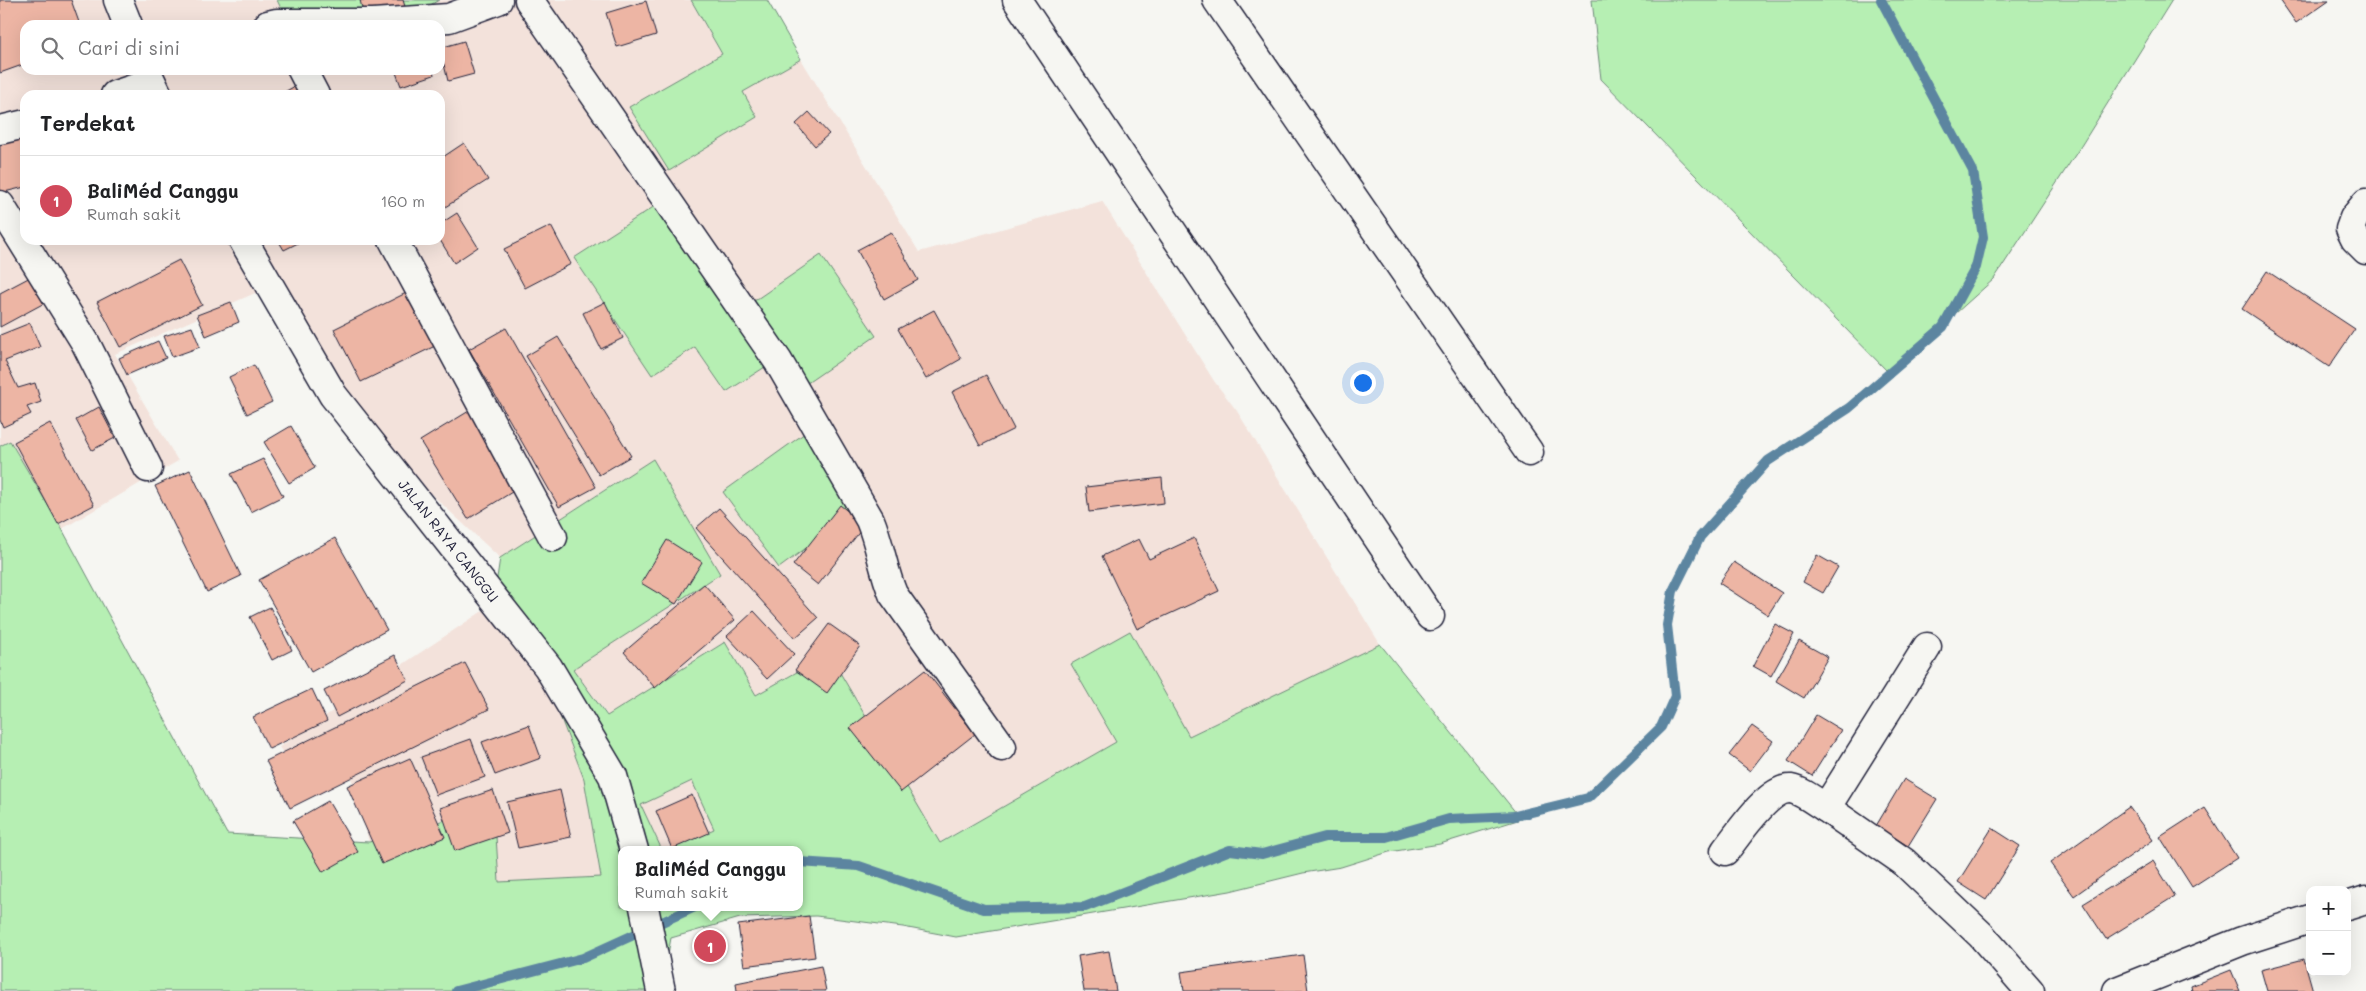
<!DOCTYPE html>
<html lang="id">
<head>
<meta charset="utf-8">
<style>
  :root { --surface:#fff; --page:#f6f6f6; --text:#202124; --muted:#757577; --line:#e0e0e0; --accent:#d1495b }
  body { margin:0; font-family:Mali,sans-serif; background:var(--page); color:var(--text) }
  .controls { position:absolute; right:15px; bottom:15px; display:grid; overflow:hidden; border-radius:10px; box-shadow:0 5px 20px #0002 }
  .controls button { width:45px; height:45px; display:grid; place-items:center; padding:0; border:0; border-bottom:1px solid var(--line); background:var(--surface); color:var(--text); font:25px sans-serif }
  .you { position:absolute; left:1362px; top:382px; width:18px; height:18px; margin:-12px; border:4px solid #fff; border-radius:50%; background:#1a73e8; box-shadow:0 0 0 8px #1a73e833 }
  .badge { display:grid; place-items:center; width:32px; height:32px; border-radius:50%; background:var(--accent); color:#fff; font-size:16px; font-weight:700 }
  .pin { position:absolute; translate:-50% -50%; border:2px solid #fff; box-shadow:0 1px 5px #0006 }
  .popup { position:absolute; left:618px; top:846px; width:185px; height:65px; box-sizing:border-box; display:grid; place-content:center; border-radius:10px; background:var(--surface); filter:drop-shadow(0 1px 4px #0005); font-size:16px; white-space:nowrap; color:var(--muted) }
  .popup b { font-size:19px; color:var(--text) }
  .popup::after { content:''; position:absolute; left:50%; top:100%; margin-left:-10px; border:10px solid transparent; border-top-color:var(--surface) }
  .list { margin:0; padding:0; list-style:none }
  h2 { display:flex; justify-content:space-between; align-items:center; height:65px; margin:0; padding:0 20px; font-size:21px }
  h2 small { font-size:16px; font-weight:400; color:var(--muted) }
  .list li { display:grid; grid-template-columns:32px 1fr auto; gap:15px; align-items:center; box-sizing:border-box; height:90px; padding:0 20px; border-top:1px solid var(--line) }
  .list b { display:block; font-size:19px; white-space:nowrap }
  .list p { margin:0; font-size:16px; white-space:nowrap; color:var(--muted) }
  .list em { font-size:16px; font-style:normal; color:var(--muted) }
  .icon { flex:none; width:28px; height:28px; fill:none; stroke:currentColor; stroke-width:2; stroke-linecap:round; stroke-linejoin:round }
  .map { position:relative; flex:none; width:2366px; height:991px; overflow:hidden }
  .search { position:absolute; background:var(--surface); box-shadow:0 5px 20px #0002; left:20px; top:20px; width:425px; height:55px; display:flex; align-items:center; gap:12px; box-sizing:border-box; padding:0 18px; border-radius:15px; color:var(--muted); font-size:19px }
  .panel { position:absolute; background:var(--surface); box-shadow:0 5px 20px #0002; left:20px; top:90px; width:425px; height:155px; border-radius:15px }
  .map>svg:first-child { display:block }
  .built { fill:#f3e2db; fill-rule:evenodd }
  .green { fill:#b6efb3; stroke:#6c8877; fill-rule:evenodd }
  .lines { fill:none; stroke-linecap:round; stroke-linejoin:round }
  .stream { stroke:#5c85a0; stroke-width:10 }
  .building { fill:#edb5a4; stroke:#22223b }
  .minor-casing { stroke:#22223b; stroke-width:31 }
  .secondary-casing { stroke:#22223b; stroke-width:31 }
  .minor { stroke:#f6f6f2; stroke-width:28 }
  .secondary { stroke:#f6f6f2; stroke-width:28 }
  .labels { text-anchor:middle; stroke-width:4.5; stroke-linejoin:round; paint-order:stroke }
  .street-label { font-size:14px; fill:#22223b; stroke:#f6f6f2 }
</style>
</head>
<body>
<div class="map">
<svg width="2366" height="991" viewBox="0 0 2366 991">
  <rect width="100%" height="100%" fill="#f6f6f2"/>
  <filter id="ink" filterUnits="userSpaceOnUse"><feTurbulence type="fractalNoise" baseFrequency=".02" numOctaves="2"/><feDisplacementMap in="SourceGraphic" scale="10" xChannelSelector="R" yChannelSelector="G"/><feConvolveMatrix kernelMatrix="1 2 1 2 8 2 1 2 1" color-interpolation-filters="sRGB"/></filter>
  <g filter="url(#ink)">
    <g class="built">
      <path d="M 0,0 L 277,0 L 289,25 L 25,25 L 25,70 L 440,70 L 440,25 L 400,22 L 439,0 L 691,0 L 722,54 L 669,171 L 756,117 L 742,92 L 801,59 L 919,252 L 1102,201 L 1214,381 L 1237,411 L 1380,644 L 1189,736 L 1130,632 L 1071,664 L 1116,742 L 939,843 L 829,654 L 756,695 L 725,642 L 608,716 L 573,669 L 720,574 L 626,476 L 500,558 L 400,465 L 260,291 L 115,354 L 178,461 L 62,529 L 10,441 L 0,446 ZM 25,95 L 440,95 L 440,240 L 25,240 ZM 876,336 L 776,360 L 726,392 L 695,347 Z"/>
      <path d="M 493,604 L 549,687 L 584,779 L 601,877 L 499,882 L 494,806 L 369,842 L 343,748 L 299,776 L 279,747 Z"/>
      <path d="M 693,781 L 714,829 L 667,850 L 662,850 L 641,805 Z"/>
    </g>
    <g class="green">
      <path d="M 277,0 L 439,0 L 400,22 L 289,25 Z"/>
      <path d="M 691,0 L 767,0 L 801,59 L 743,92 L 757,117 L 669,171 L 629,107 L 722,54 Z"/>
      <path d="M 1592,0 L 2172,0 L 2081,146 L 1994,279 L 1889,373 L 1601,79 Z"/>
      <path d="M 669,197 L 741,310 L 821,255 L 876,336 L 797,390 L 776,360 L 726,392 L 695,347 L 652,375 L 574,258 Z"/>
      <path d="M 819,423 L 874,498 L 779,568 L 723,492 Z"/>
      <path d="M 10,441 L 62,529 L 227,834 L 369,842 L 494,806 L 499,882 L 601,877 L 584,779 L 549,687 L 493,604 L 500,558 L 653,459 L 720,574 L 573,669 L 607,716 L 725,642 L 756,695 L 829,654 L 940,843 L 1116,742 L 1071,664 L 1130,631 L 1189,736 L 1380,644 L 1521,819 L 1440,844 L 1389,852 L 1341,867 L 1303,873 L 1230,891 L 956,937 L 903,927 L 816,916 L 740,918 L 671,938 L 661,991 L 0,991 L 0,446 ZM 692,781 L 714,829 L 667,850 L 799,850 L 799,907 L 621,907 L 621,850 L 662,850 L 641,805 Z"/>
    </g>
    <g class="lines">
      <g class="stream">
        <path d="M 799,862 L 859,866 L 984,909 L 1085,907 L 1230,850 L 1262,854 L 1325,837 L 1386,837 L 1449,819 L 1515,816 L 1588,798 L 1661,727 L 1675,696 L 1667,625 L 1673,591 L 1700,537 L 1768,461 L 1849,408 L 1943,327 L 1976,267 L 1983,237 L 1973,171 L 1881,0"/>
        <path d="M 456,991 L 583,958 L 695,907"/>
      </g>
    </g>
    <g class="building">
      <path d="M 0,0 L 71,0 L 80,25 L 25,25 L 25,64 L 0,73 Z"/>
      <path d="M 360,0 L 403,0 L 406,10 L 365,21 Z"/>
      <path d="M 2280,0 L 2329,0 L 2296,23 Z"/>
      <path d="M 646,1 L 656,35 L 617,47 L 606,13 Z"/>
      <path d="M 464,41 L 474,74 L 448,81 L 440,48 Z"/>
      <path d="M 395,70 L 433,70 L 434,75 L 401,86 Z"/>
      <path d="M 297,85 L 303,95 L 279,95 Z"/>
      <path d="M 809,112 L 829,134 L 815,146 L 796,124 Z"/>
      <path d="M 25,129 L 25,187 L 0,193 L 0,136 Z"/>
      <path d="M 464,143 L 488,180 L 442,209 L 440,206 L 440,159 Z"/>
      <path d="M 457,213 L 478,247 L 454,263 L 440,240 L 440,224 Z"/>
      <path d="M 551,226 L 571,264 L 525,288 L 504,249 Z"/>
      <path d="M 891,232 L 918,280 L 884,299 L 857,250 Z"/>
      <path d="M 278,240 L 304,240 L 284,250 Z"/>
      <path d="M 179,260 L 202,305 L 120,347 L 97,302 Z"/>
      <path d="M 2267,271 L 2355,329 L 2329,367 L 2242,309 Z"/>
      <path d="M 36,274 L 50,300 L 0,327 L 0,293 Z"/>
      <path d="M 408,292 L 435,346 L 361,382 L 334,329 Z"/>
      <path d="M 231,302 L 239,322 L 206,336 L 197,315 Z"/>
      <path d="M 605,302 L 623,338 L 601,349 L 583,313 Z"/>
      <path d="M 934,310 L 961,359 L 926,379 L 898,329 Z"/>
      <path d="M 30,323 L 40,347 L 5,361 L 18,388 L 35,383 L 41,402 L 27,407 L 31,414 L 3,427 L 0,420 L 0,335 Z"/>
      <path d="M 192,327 L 200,347 L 172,357 L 164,336 Z"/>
      <path d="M 506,328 L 596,487 L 559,507 L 469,349 Z"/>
      <path d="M 558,337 L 631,456 L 599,475 L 526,356 Z"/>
      <path d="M 158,341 L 166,358 L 127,375 L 119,358 Z"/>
      <path d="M 254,365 L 272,402 L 247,414 L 229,377 Z"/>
      <path d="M 986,375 L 1014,429 L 980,446 L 952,392 Z"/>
      <path d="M 99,407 L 115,438 L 92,450 L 76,420 Z"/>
      <path d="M 469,411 L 517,489 L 468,519 L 420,441 Z"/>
      <path d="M 50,423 L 94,505 L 58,524 L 14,442 Z"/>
      <path d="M 291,426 L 315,468 L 289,483 L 264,442 Z"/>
      <path d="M 263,459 L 283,496 L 251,512 L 231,474 Z"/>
      <path d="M 190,470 L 241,576 L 207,592 L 155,486 Z"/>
      <path d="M 1162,478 L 1164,503 L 1089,512 L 1086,487 Z"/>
      <path d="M 840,505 L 865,525 L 818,585 L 793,565 Z"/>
      <path d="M 719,508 L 818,618 L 795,638 L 696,528 Z"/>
      <path d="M 335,538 L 387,630 L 311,672 L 259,580 Z"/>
      <path d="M 1194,538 L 1219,591 L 1137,629 L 1102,556 L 1139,539 L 1149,559 Z"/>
      <path d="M 667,540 L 702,562 L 676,604 L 641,583 Z"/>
      <path d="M 1817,555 L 1838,567 L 1823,593 L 1803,582 Z"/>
      <path d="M 1734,562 L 1782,593 L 1768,615 L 1719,583 Z"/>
      <path d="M 704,584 L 735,620 L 655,688 L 624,652 Z"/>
      <path d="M 270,607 L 292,650 L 272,660 L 250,617 Z"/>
      <path d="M 754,611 L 794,654 L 767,679 L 727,636 Z"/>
      <path d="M 829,624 L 860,646 L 827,693 L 795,670 Z"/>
      <path d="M 1775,624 L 1794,634 L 1771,676 L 1753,666 Z"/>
      <path d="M 1799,641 L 1828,657 L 1804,698 L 1776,681 Z"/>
      <path d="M 395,655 L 408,680 L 337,717 L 324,691 Z"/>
      <path d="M 465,663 L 489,709 L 290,808 L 266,761 Z"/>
      <path d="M 925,670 L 975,734 L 901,792 L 850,728 Z"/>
      <path d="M 312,689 L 327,721 L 269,749 L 253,717 Z"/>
      <path d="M 1816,715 L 1841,730 L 1812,776 L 1788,761 Z"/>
      <path d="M 529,725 L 541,758 L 495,775 L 482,742 Z"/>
      <path d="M 1752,726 L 1773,741 L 1750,771 L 1729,755 Z"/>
      <path d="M 471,739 L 485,777 L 436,795 L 421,757 Z"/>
      <path d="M 410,758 L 445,837 L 382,864 L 347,786 Z"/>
      <path d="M 1904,779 L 1937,799 L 1908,846 L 1876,826 Z"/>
      <path d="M 493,790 L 508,833 L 455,851 L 440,808 Z"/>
      <path d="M 560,790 L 571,837 L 518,848 L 507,802 Z"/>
      <path d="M 692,795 L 709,833 L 672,849 L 656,811 Z"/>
      <path d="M 328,801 L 358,852 L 323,872 L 293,821 Z"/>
      <path d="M 2129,807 L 2153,840 L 2074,896 L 2050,863 Z"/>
      <path d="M 2205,808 L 2237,858 L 2192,887 L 2160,837 Z"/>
      <path d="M 1992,828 L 2020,846 L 1986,900 L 1958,882 Z"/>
      <path d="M 2153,861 L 2175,896 L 2106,939 L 2083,904 Z"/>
      <path d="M 809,916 L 815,957 L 744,966 L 738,925 Z"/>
      <path d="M 1109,951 L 1116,991 L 1084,991 L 1078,956 Z"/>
      <path d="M 1303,955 L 1308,991 L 1184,991 L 1181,972 Z"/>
      <path d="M 2304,959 L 2313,991 L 2267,991 L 2261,970 Z"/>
      <path d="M 821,966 L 826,991 L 737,991 L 736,983 Z"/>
      <path d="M 2231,970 L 2240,991 L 2192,991 L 2191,986 Z"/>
    </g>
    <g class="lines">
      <g class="minor-casing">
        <g id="minor">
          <path d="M 529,0 L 778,361 L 870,520 C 880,544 883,570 893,594 L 1002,747"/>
          <path d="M 1017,0 L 1430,616"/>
          <path d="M 1217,0 L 1529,452"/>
          <path d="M 268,25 L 277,23 L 373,23 L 449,18 L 498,0"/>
          <path d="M 302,70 L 315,95"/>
          <path d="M 115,95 L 151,83"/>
          <path d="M 0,130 L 25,124"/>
          <path d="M 2366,203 L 2354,218 L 2350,229 L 2355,239 L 2366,250"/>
          <path d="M 0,205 L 85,342 L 148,468"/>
          <path d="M 393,240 L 553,537"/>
          <path d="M 1927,647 L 1826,808 L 1904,862 L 1981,935 L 2030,991"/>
          <path d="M 1725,851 C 1738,835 1769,787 1791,789 C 1802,791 1816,802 1826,808"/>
          <path d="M 2347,906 L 2366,900"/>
          <path d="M 2117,991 L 2242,941 L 2310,919"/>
        </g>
      </g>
      <g class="secondary-casing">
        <g id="secondary">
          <path d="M 118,0 L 128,25"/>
          <path d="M 146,70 L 158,95"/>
          <path id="s1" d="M 243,240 L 333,395 L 548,667 L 613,776 L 634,850"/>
          <path d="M 644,907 L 661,991"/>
        </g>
      </g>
      <use href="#minor" class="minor"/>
      <use href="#secondary" class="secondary"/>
    </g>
  </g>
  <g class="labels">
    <g class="street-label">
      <text dy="5" stroke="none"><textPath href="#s1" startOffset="365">JALAN RAYA CANGGU</textPath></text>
    </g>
  </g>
</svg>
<div class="controls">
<button>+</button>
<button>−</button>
</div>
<div class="you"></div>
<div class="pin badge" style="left:710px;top:946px">1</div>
<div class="popup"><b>BaliMéd Canggu</b>Rumah sakit</div>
<div class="search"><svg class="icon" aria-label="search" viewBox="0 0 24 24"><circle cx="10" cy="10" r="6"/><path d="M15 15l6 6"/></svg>Cari di sini</div>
<section class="panel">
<h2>Terdekat<small></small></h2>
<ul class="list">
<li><span class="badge">1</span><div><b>BaliMéd Canggu</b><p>Rumah sakit</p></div><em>160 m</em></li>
</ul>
</section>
</div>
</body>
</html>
